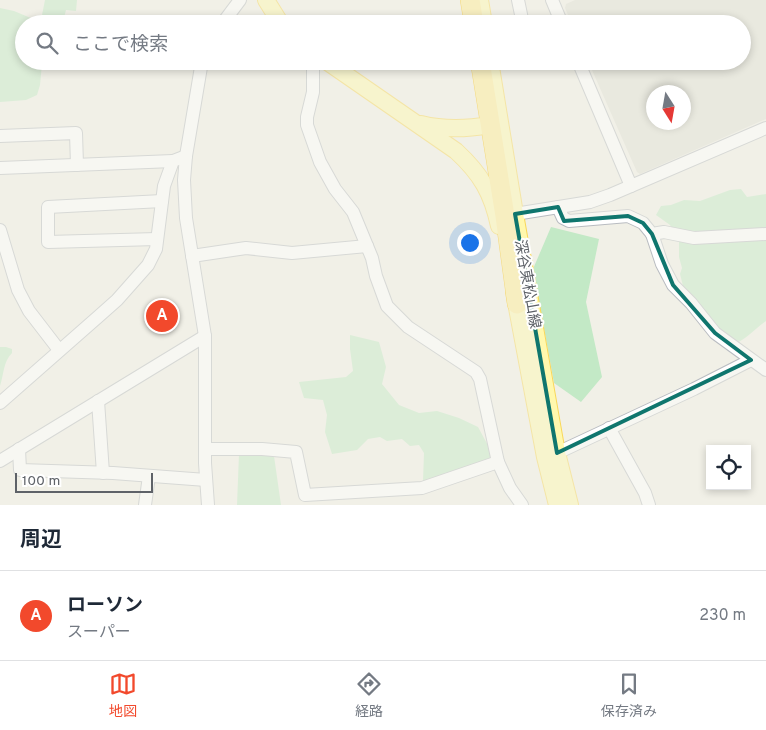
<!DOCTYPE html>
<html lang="ja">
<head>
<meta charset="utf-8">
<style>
  :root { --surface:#fff; --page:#f6f6f7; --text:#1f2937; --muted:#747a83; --line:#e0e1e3; --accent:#f2492c }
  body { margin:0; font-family:Overpass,"Noto Sans JP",sans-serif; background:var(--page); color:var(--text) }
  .controls { position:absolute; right:15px; bottom:15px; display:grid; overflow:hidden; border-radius:0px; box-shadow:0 2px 8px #0003 }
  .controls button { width:45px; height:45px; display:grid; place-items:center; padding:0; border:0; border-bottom:1px solid var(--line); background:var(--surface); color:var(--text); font:25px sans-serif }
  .compass { position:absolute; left:646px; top:85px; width:45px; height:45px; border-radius:50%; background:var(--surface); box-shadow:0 2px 8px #0003; rotate:169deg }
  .scale { position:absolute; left:15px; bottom:12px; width:138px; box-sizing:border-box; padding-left:5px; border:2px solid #5e6268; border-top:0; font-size:14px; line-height:18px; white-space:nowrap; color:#5e6268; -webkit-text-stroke:4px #fff; paint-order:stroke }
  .you { position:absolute; left:469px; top:242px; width:18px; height:18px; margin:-12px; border:4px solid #fff; border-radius:50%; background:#1a73e8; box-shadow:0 0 0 8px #1a73e833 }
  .badge { display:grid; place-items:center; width:32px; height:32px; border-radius:50%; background:var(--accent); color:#fff; font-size:16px; font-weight:700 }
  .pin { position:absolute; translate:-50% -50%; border:2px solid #fff; box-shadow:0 1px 5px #0006 }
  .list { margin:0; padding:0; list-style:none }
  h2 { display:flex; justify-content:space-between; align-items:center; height:65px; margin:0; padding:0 20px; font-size:21px }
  h2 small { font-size:16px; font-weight:400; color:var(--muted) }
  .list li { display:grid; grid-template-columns:32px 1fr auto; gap:15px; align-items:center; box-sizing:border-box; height:90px; padding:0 20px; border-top:1px solid var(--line) }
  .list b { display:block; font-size:19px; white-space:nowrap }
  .list p { margin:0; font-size:16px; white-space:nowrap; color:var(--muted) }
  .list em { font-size:16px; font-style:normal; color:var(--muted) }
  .icon { flex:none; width:28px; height:28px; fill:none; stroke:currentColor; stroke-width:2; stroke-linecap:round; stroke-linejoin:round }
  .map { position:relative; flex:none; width:766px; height:505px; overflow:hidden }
  .search { position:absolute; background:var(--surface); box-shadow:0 2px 8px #0003; left:15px; right:15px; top:15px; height:55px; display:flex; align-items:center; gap:12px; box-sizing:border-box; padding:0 18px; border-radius:28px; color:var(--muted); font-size:19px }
  .sheet { height:155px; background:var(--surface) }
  nav { display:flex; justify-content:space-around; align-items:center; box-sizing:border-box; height:70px; border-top:1px solid var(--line); background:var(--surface); font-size:14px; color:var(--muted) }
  nav a { display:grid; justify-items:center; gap:2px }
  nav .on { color:var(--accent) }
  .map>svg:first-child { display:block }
  .education { fill:#e1dfd5; fill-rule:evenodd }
  .green { fill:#c3e9c6 }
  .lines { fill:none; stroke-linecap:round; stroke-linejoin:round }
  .minor-casing { stroke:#b9bcc1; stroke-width:14 }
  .major-casing { stroke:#f9d758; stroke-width:18 }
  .highway-casing { stroke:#f8bc00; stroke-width:20 }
  .minor { stroke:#fff; stroke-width:12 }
  .major { stroke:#fff8ae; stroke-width:16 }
  .highway { stroke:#ffeb90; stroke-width:19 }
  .marked { fill:none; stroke:#0f766e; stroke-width:4; stroke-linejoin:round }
  .labels { text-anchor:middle; stroke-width:4; stroke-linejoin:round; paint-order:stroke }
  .street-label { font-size:15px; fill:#5e6268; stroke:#fff }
</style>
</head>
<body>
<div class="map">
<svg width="766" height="505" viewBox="0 0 766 505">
  <rect width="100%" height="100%" fill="#f1f0e7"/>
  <path class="education" d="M 575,0 L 766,0 L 766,119 L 640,174 L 637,172 L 588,61 L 742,61 L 742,24 L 572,24 L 565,8 L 566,4 ZM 654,92 L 684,92 L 684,122 L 654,122 Z"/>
  <g class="green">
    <path d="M 45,0 L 77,0 L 76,11 L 66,10 L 64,18 L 42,15 Z"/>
    <path d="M 0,8 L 14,11 L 38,21 L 39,24 L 24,24 L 24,61 L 42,61 L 42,64 L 40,85 L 37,95 L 26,100 L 0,102 Z"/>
    <path d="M 741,189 L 747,197 L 766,194 L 766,321 C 756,328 748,337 737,343 L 722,332 L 684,290 L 680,274 L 682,268 L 679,257 L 679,240 L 670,225 L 656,215 L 661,206 L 671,205 L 684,200 L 700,201 L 730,190 Z"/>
    <path d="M 551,227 L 599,239 L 586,302 L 602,377 L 581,402 L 554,383 L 533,269 Z"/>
    <path d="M 350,335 L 379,342 L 386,367 L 382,384 L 399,405 L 419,413 L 437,411 L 459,418 L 478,427 L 491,451 L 490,461 L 423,481 L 424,453 L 419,445 L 410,446 L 402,439 L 387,441 L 380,437 L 368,439 L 357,450 L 332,454 L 325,432 L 327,415 L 323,400 L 304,398 L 299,382 L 346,377 L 353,371 L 350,349 Z"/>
    <path d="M 6,347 L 12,349 L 12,353 C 3,362 4,374 0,386 L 0,347 Z"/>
    <path d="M 239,454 L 274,456 L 281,505 L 237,505 Z"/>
  </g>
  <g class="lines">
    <g class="minor-casing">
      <g id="minor">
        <path d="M 518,0 L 523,24"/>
        <path d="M 552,0 L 562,24"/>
        <path d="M 222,24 L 240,0"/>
        <path d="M 202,61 L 186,156 L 184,180 L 186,218 L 205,336 L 205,463 L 208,505"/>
        <path d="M 317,61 L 313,68 L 313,92 L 307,117 L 307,125 L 320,162 L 335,189 L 353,212 L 372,258 L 376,276 L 387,306 L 408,327 L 476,372 L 480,379 L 498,462"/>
        <path d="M 578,61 L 631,186"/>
        <path d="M 0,136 L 76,133 L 77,165"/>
        <path d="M 0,168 L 173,161"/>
        <path d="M 558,207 L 563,218 L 569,221 L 628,216 L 643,223 L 652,234 L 664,232 L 694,238 L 766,234"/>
        <path d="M 515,214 L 590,202 L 610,195 L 766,128"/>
        <path d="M 0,230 L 18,290 L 29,311 L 59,350"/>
        <path d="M 652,234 L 662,264 L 673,285 L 691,303 L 715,333 L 766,370"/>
        <path d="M 157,239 L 48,242 L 48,207 L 162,201"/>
        <path d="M 192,256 L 246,248 L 292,253 L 367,246"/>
        <path d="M 98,401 L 103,473"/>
        <path d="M 0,403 L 99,316 L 117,300 L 148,265 L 156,249 L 164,186 L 173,161 L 186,156"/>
        <path d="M 609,428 L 645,493 L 649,505"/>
        <path d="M 19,449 L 20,470 L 113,473 L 206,480"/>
        <path d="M 206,449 L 262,449 L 296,452 L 305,495 L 422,488 L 498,462 L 510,488 L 522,505"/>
        <path d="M 557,453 L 694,389 L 751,360"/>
        <path d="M 0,461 L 205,336"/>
        <path d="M 145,505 L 149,476"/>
      </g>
    </g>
    <g class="major-casing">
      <g id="major">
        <path d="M 266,0 L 281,24"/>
        <path d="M 480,0 L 484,24"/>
        <path d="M 326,61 L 456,151 C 481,174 492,193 499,226"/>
        <path d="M 490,61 L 515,214 L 557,453 L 570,505"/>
        <path d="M 421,124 C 445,130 466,129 490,125"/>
        <path d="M 514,292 L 545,457 L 557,505"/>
      </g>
    </g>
    <g class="highway-casing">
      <g id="highway">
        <path d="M 470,0 L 474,24"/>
        <path d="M 480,61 L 505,216 L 517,304"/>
      </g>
    </g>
    <use href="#minor" class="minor"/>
    <use href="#major" class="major"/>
    <use href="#highway" class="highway"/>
  </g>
  <path d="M0 0H766V505H0ZM 558,207 L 564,221 L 628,216 L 643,223 L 652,234 L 673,285 L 715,333 L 751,360 L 557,453 L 515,214 Z" fill="#f1f0e7" fill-opacity=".55" fill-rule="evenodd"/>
  <path class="marked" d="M 558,207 L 564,221 L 628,216 L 643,223 L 652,234 L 673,285 L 715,333 L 751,360 L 557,453 L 515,214 Z"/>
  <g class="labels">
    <g class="street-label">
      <text transform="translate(528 284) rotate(80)" y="5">深谷東松山線</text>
    </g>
  </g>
</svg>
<div class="controls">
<button><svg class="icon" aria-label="locate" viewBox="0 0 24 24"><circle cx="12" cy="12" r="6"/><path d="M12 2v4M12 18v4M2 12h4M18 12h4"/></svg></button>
</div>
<svg class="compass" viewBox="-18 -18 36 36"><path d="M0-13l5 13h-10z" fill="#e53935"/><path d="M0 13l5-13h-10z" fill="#747a83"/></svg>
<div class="scale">100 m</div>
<div class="you"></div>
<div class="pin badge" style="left:162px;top:316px">A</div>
<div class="search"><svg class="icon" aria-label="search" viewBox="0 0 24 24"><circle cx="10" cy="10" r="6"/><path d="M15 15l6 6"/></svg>ここで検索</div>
</div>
<section class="sheet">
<h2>周辺<small></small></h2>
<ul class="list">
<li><span class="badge">A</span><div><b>ローソン</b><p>スーパー</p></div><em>230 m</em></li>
</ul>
</section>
<nav>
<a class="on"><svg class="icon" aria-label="map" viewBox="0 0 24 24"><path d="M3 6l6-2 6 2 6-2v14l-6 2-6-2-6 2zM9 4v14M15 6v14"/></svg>地図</a>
<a><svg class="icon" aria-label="directions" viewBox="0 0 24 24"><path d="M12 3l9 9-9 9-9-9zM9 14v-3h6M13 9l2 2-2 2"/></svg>経路</a>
<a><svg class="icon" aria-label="saved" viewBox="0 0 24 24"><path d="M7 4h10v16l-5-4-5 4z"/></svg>保存済み</a>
</nav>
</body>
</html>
